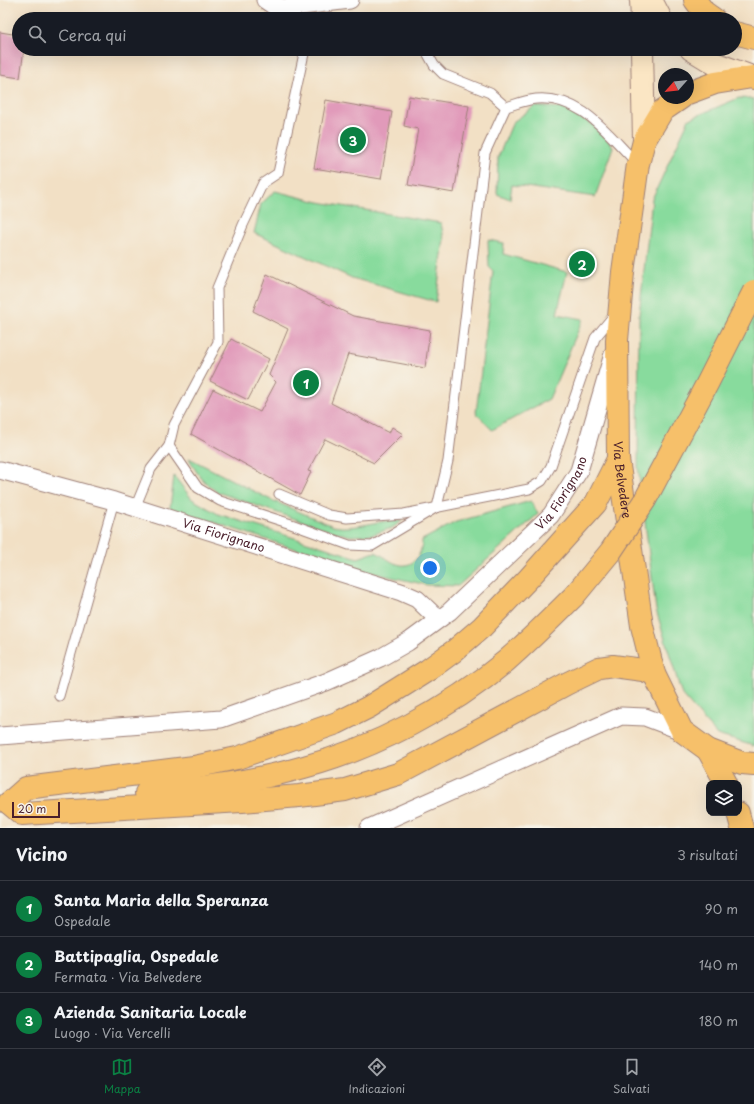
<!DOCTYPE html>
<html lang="it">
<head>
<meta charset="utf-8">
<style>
  :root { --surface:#171b24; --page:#242831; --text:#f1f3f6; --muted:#9ea1a6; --line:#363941; --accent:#0b8043 }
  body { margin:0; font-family:"Playpen Sans",sans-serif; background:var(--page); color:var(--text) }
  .controls { position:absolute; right:12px; bottom:12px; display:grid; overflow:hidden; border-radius:8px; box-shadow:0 4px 16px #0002 }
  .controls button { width:36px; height:36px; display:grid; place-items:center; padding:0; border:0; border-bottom:1px solid var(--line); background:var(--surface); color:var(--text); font:20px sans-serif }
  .compass { position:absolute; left:658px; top:68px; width:36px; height:36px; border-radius:50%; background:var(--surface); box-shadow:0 4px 16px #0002; rotate:243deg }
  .scale { position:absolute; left:12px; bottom:10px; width:48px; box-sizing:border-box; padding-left:4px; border:2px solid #4a1f2b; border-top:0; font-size:11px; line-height:14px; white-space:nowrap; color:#4a1f2b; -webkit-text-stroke:3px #f7f3e8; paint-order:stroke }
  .you { position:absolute; left:430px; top:568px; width:14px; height:14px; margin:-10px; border:3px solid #fff; border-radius:50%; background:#1a73e8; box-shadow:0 0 0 6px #1a73e833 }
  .badge { display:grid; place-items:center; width:26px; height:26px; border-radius:50%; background:var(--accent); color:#fff; font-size:13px; font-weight:700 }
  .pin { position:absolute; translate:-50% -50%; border:2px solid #fff; box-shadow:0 1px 4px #0006 }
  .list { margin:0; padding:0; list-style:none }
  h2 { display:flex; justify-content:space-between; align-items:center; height:52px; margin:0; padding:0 16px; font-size:17px }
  h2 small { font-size:13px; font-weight:400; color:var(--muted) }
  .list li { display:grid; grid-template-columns:26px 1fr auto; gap:12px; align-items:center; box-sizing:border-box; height:56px; padding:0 16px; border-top:1px solid var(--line) }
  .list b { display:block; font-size:15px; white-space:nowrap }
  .list p { margin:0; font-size:13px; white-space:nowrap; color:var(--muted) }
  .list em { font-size:13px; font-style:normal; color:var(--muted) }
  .icon { flex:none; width:22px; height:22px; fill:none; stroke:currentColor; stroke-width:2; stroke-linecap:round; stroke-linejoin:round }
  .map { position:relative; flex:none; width:754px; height:828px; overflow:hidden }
  .search { position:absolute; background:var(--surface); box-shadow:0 4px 16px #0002; left:12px; right:12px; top:12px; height:44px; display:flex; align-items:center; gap:10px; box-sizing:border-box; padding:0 14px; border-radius:22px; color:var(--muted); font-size:15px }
  .sheet { height:220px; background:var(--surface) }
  nav { display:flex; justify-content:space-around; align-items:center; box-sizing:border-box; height:56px; border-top:1px solid var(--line); background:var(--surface); font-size:11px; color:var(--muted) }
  nav a { display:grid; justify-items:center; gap:2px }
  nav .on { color:var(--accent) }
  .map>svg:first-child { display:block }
  .green { fill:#88db9d; stroke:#697d64 }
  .building { fill:#e19aba }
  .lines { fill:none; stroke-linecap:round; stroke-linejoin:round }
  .service-casing { stroke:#9e8078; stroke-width:11 }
  .minor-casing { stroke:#9e8078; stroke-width:19 }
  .secondary-casing { stroke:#9e8078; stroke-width:24 }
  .primary-casing { stroke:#9e8078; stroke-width:24 }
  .motorway-casing { stroke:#9e8078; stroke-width:24 }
  .service { stroke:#fff; stroke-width:9 }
  .minor { stroke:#fff; stroke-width:17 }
  .secondary { stroke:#fbe6c4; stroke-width:22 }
  .primary { stroke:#f6c06b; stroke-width:22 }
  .motorway { stroke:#f6c06b; stroke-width:22 }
  .motorway-bridge-casing { stroke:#9e8078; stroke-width:24; stroke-linecap:butt }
  .motorway-bridge { stroke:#f6c06b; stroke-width:22 }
  .labels { text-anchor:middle; stroke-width:3; stroke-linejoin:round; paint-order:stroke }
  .street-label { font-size:12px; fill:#4a1f2b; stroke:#f7f3e8 }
</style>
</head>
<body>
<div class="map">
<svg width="754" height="828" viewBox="0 0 754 828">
  <rect width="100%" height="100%" fill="#f7f3e8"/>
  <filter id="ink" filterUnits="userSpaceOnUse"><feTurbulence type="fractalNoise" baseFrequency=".025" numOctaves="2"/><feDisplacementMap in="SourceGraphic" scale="8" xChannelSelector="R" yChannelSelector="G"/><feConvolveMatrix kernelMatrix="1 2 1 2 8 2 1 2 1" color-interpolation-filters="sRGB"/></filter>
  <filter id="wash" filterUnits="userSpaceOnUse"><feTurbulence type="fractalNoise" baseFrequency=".012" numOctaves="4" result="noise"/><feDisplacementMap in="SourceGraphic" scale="16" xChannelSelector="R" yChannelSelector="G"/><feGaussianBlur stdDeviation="0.9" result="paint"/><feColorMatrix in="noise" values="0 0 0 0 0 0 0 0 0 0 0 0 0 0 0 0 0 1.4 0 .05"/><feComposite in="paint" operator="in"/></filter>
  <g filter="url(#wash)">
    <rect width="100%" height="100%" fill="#f2e0c5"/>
    <g class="green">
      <path d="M 739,98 L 754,99 L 754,746 L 717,735 L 682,695 L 656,610 L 638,466 L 639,315 L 652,199 L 689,119 Z"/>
      <path d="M 535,106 L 562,108 L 598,127 L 613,147 L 595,197 L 512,185 L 510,199 L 497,194 L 498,157 L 513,122 Z"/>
      <path d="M 275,191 L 319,202 L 441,223 L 444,239 L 436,302 L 352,278 L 254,233 L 261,204 Z"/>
      <path d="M 488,240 L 504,243 L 503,254 L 567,272 L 557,314 L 583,319 L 549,399 L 492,430 L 476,413 L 493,271 L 489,267 Z"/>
      <path d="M 189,458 L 269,499 L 333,526 C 356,531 379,518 402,521 L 392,528 L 371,535 L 351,536 L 330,531 L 217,492 C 203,482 196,473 189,458 Z"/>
      <path d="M 174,476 L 192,499 L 218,514 L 358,558 L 375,552 C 383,555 390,562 397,564 C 413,570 423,553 422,540 L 456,522 L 531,501 L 538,514 L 458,586 L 427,585 L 360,570 L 170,508 Z"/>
    </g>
    <g id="blocks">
      <g class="building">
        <path d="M 0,32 L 19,35 L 19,49 L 24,49 L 20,78 L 0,75 Z"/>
        <path d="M 409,96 L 469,106 L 454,193 L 408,185 L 418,129 L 404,126 Z"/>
        <path d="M 326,100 L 392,112 L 381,179 L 314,168 Z"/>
        <path d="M 267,274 L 353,316 L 430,330 L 425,368 L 348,354 L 331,403 L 389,433 L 392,427 L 403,434 L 374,463 L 325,439 L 308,471 L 311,472 L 300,495 L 191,434 L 213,389 L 260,412 L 276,382 L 269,375 L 288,329 L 253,311 Z"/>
        <path d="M 231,339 L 269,359 L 248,400 L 210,381 Z"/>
      </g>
    </g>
  </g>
  <g filter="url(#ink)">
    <use href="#blocks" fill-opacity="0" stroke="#9e8078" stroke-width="1"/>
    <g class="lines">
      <g class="service-casing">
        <g id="service">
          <path d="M 425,49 L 434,65 L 443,74 L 490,93 L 506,107 C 516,104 526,100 536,99 C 582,95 608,135 637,163"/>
          <path d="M 169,446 L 174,425 L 218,342 L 217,288 L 243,225 L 263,183 L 278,173 L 305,49"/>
          <path d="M 279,494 L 329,515 L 347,518 L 404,514 L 529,489 L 542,481 L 551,466 L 595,338 L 615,314"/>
          <path d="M 135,508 L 151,469 L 169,446 L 198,488 L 220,501 L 291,524 L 349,545 L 372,546 L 437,507 L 448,461 L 485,153 L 506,107"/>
          <path d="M 59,696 L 114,501"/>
        </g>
      </g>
      <g class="minor-casing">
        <g id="minor">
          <path d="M 265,0 L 274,6 L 284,8 L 350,0"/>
          <path id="s1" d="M 0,470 L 114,501 L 401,592 L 417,599 L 438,619"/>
          <path id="s2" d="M 0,736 L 221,719 L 326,682 L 380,658 L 408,642 L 449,612 L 551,515 L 579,471 L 613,354"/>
          <path d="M 369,828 L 621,716 L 645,717 L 682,731"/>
        </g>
      </g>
      <g class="secondary-casing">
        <g id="secondary">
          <path d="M 641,0 L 642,19"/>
          <path d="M 651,0 L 661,19"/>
          <path d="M 642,49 L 644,141"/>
          <path d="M 691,49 L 714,63 L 752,77"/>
        </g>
      </g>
      <g class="primary-casing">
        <g id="primary">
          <path d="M 695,0 L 704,12 L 714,19"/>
          <path d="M 735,33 L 754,38"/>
          <path d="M 688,93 L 715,83 L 752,77 L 754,78"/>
          <path id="s3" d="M 681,98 L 662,111 L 644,141 L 638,164 L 623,272 L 617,340 L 618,459 L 642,626 L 654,674 L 682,731 L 708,750 L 742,763 L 754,764"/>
          <path d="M 708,750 L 726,783"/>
          <path d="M 738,813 L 742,828"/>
        </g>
      </g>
      <g class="motorway-casing">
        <g id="motorway">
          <path d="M 146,793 C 199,789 252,782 304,767 C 375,748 450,708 506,661 C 530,640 552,618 574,596"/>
          <path d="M 9,803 L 26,788 L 194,767 L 237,758 L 337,723 L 369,707 L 428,670 L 454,651 L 482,627 L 529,578 L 596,503 L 618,459"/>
          <path d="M 9,803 L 22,814 L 242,801 L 299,796 L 345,790 L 398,774 L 568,683 L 599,668 L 613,666 L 643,670 L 654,674"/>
        </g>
      </g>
      <use href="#service" class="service"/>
      <use href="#minor" class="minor"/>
      <use href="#secondary" class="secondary"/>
      <use href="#primary" class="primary"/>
      <use href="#motorway" class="motorway"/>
      <g class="motorway-bridge-casing">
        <path id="motorway-bridge" d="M 574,596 L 611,551 L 645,500 L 707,384 L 754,291"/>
      </g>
      <use href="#motorway-bridge" class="motorway-bridge"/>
    </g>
  </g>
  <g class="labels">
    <g class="street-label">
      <text dy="4" stroke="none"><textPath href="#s3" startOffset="399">Via Belvedere</textPath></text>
      <text dy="4" stroke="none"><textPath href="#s2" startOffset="640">Via Fiorignano</textPath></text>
      <text dy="4" stroke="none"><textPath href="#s1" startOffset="233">Via Fiorignano</textPath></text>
    </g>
  </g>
</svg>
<div class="controls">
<button><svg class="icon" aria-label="layers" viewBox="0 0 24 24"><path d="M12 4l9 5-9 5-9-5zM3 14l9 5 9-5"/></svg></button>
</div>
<svg class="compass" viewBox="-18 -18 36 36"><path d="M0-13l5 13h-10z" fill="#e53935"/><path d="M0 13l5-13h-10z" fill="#9ea1a6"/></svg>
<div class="scale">20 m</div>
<div class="you"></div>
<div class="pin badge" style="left:306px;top:383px">1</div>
<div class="pin badge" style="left:582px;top:264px">2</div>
<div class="pin badge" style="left:353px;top:140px">3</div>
<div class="search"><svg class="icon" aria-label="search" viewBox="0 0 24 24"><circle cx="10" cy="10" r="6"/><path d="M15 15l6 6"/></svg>Cerca qui</div>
</div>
<section class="sheet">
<h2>Vicino<small>3 risultati</small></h2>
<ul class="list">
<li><span class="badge">1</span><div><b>Santa Maria della Speranza</b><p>Ospedale</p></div><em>90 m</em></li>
<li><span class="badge">2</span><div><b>Battipaglia, Ospedale</b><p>Fermata · Via Belvedere</p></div><em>140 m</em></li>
<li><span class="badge">3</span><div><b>Azienda Sanitaria Locale</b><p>Luogo · Via Vercelli</p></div><em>180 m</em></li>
</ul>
</section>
<nav>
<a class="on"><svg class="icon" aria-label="map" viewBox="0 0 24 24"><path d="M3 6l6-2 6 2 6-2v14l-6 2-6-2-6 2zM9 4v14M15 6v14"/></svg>Mappa</a>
<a><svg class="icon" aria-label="directions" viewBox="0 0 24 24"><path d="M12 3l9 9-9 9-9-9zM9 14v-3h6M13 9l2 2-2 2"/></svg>Indicazioni</a>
<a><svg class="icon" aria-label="saved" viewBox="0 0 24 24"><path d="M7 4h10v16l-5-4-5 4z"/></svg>Salvati</a>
</nav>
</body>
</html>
